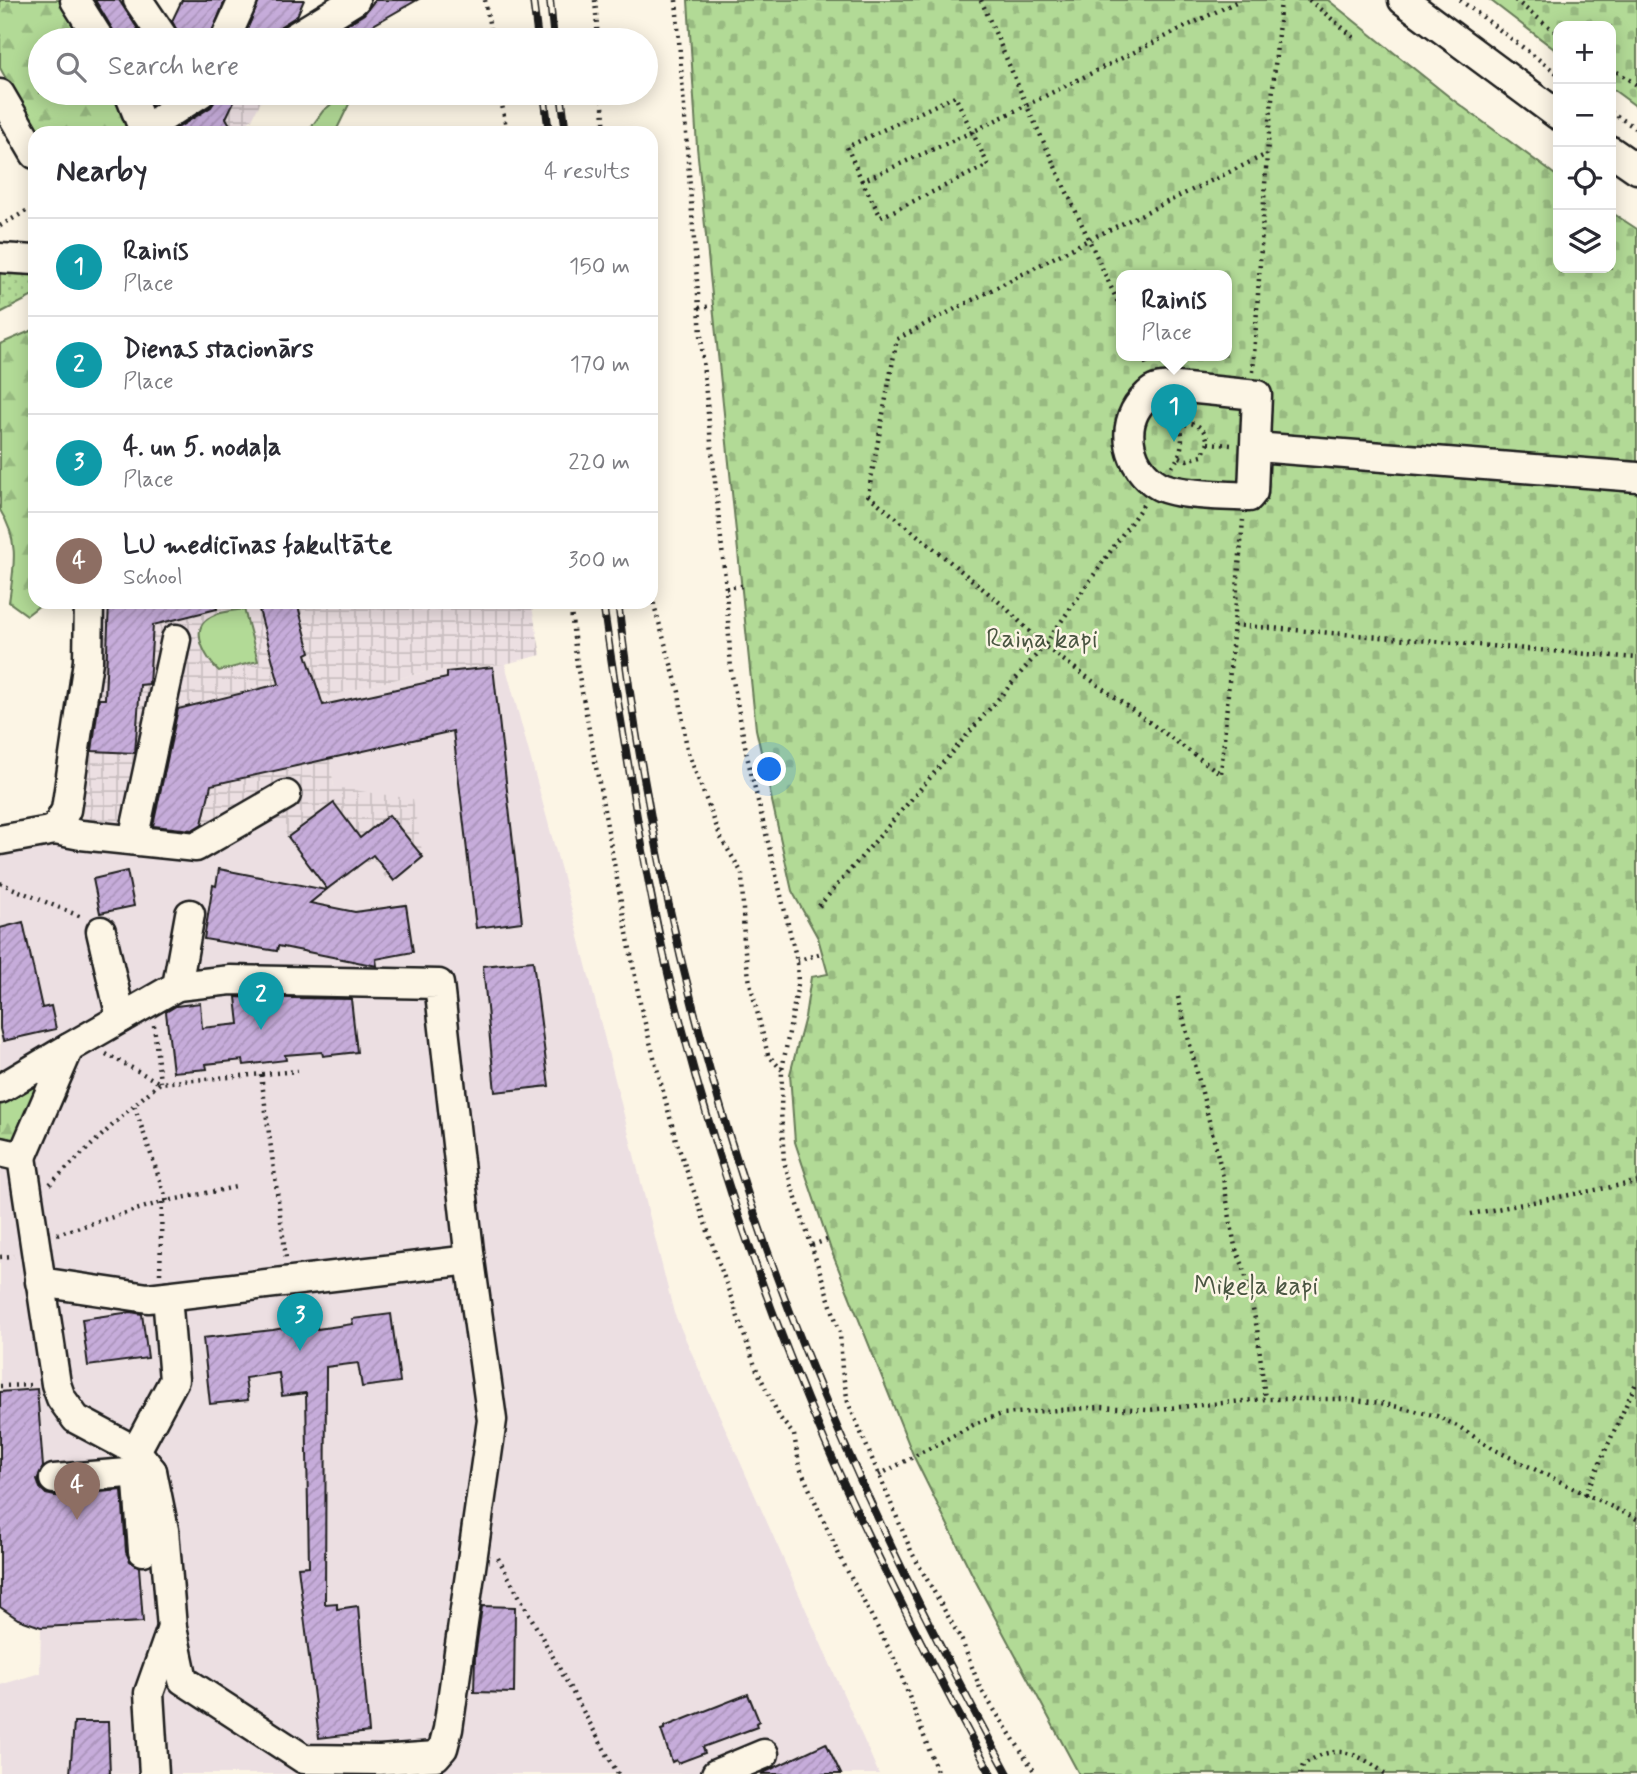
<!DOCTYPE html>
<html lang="en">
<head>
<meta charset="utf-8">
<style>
  :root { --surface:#fff; --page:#f7f7f7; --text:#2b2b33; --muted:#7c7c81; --line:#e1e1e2; --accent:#db2777 }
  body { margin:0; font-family:Mynerve,sans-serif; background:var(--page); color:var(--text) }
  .controls { position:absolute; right:21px; top:21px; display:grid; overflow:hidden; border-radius:14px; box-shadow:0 4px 18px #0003 }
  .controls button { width:63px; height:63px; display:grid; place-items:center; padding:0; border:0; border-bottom:2px solid var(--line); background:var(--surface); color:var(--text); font:35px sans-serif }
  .you { position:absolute; left:770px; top:770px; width:24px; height:24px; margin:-18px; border:5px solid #fff; border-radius:50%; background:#1a73e8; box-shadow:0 0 0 10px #1a73e833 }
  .badge { display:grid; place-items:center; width:46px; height:46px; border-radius:50%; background:var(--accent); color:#fff; font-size:23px; font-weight:700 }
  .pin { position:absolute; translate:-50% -58px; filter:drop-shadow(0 2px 4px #0008) }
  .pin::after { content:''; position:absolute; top:37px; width:24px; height:21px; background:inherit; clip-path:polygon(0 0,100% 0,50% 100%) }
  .popup { position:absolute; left:1116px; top:270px; width:116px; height:91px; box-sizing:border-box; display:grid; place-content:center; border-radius:14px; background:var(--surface); filter:drop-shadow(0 2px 5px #0005); font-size:23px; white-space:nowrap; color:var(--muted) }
  .popup b { font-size:26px; color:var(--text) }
  .popup::after { content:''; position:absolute; left:50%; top:100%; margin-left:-14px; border:14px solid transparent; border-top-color:var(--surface) }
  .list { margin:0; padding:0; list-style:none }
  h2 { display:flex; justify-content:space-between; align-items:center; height:91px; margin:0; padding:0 28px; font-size:30px }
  h2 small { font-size:23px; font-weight:400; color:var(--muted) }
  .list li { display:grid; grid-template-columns:46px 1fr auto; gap:21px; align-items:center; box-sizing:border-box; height:98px; padding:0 28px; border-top:2px solid var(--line) }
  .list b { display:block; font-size:26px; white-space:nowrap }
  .list p { margin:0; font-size:23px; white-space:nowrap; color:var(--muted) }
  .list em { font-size:23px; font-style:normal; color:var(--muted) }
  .icon { flex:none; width:38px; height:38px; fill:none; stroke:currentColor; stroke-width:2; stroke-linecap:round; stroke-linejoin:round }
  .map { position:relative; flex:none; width:1637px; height:1774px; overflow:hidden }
  .search { position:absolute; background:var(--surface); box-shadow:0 4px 18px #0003; left:28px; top:28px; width:630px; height:77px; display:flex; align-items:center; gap:18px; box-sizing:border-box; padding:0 24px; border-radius:38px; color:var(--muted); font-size:26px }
  .panel { position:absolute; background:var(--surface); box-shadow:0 4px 18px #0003; left:28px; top:126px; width:630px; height:483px; border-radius:21px }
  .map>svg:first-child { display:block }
  .built { fill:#ecdfe2 }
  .industrial { fill:url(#industrial-grid) }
  .grass { fill:#b2da96; stroke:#677b59; stroke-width:2 }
  .forest { fill:url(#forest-firs); stroke:#677b59; stroke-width:2 }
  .cemetery { fill:url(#cemetery-stones); stroke:#677b59; stroke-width:2; fill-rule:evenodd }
  .park { fill:url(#park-dots); stroke:#677b59; stroke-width:2 }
  .building { fill:url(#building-hatch); stroke:#1c1c1c; stroke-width:2 }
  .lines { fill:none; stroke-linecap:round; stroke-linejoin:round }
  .minor-casing { stroke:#1c1c1c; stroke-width:33 }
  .path { stroke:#1c1c1c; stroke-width:4.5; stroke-dasharray:2 5; stroke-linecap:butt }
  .minor { stroke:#fcf5e5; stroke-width:28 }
  .rail-casing { stroke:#1c1c1c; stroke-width:8 }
  .rail { stroke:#fcf5e5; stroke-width:5; stroke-dasharray:16; stroke-linecap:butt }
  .labels { text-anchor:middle; stroke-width:5; stroke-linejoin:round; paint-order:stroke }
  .park-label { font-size:26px; fill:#495541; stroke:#fcf5e5 }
</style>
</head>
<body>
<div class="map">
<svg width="1637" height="1774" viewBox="0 0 1637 1774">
  <defs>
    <pattern id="industrial-grid" width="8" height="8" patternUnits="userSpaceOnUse" patternTransform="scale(1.75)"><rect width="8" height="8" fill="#ecdfe2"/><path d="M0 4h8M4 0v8" fill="none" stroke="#cabfc1"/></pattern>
    <pattern id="forest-firs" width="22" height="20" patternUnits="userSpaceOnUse" patternTransform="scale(1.75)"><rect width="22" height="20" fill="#b2da96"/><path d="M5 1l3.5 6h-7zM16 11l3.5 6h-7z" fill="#98ba81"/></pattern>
    <pattern id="cemetery-stones" width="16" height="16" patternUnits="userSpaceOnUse" patternTransform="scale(1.75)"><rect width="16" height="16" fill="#b2da96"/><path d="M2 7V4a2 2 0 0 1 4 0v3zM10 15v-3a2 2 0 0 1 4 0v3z" fill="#98ba81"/></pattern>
    <pattern id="park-dots" width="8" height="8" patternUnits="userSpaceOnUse" patternTransform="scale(1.75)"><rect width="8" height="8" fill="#b2da96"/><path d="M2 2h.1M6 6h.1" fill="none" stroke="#98ba81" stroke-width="1.8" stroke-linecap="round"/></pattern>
    <pattern id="building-hatch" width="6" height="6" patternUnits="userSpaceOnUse" patternTransform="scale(1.75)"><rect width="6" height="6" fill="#c6acda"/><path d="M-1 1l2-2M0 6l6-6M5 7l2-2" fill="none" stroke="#aa93ba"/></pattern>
  </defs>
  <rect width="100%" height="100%" fill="#fcf5e5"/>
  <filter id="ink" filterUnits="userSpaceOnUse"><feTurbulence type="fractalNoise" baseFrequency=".0143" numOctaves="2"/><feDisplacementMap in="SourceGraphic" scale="14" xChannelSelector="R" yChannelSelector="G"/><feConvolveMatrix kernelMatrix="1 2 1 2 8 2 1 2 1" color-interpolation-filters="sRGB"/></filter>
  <g filter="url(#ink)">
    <path class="built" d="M 505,664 L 577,929 L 674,1313 L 879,1774 L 0,1774 L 0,1685 L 40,1673 L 41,1627 L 18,1619 L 0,1607 L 0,854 L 272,814 L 372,859 L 390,883 L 334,787 L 320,698 L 429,671 Z"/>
    <g class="industrial">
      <path d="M 152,93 L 265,93 L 252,119 L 237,133 L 178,133 Z"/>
      <path d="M 95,602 L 531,602 L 541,655 L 505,664 L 429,671 L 321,698 L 334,787 L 413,799 L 423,857 L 390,884 L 372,859 L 328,890 L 272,815 L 203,857 L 81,842 Z"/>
    </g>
    <g class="grass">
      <path d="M 345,93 L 367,93 L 366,96 L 351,100 L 335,133 L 307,133 L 323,111 Z"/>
      <path d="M 244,609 L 258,661 L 219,671 C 208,661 191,634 205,621 C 214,612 232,611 244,609 Z"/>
    </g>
    <g class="forest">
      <path d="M 0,0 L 62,0 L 86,40 L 40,40 L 40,93 L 117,93 L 131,133 L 37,133 L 0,68 Z"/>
      <path d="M 35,329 L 35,602 L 44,602 L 27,615 L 9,602 C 14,567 20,541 0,510 L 0,344 Z"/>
      <path d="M 32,1087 L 40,1090 L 14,1140 L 0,1141 L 0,1101 L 18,1089 Z"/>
    </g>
    <g class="cemetery">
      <path d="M 688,0 L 1328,0 L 1452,99 L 1558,177 L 1558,268 L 1611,268 L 1611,212 L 1637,229 L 1637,1774 L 1079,1774 L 976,1582 L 914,1457 L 831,1250 L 795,1142 L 790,1074 L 805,1017 L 811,977 L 828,974 L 818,938 L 792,891 L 756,729 L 697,147 ZM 1122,276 L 1226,276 L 1226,356 L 1122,356 Z"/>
      <path d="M 1490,0 L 1637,0 L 1637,107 L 1611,88 L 1611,26 L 1558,26 L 1558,52 Z"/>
    </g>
    <path class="park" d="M 0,270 L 35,271 L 35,295 L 0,313 Z"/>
    <g class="building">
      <path d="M 95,0 L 119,0 L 145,40 L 119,40 Z"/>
      <path d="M 182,0 L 225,0 L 209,40 L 181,40 L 172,21 Z"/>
      <path d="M 259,0 L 304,0 L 297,16 L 281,26 L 275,33 L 273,40 L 243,40 Z"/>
      <path d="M 375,0 L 417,0 L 347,40 L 321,40 L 364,14 Z"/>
      <path d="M 218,93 L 238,93 L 226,118 L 235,133 L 179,133 L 176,129 L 211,107 L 215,101 Z"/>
      <path d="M 109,602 L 216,602 L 217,609 L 153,625 L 149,684 L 140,685 L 135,753 L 92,751 L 99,699 L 105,699 Z"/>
      <path d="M 257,602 L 297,602 L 310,652 L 306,654 L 323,705 L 447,678 L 447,672 L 493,667 L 522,922 L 476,928 L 453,731 L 211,785 L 202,824 L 192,830 L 153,826 L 178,709 L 279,684 Z"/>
      <path d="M 334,803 L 360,838 L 389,815 L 423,857 L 394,881 L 373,855 L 327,889 L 288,837 Z"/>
      <path d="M 219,869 L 326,890 L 310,903 L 355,912 L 406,905 L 413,952 L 376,959 L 377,966 L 278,946 L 277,951 L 204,939 L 213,885 L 216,886 Z"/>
      <path d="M 127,871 L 134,906 L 100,913 L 93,879 Z"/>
      <path d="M 23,922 L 42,1008 L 51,1006 L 56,1029 L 3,1041 L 0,1029 L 0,928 Z"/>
      <path d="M 533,961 L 549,1086 L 495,1092 L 483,966 Z"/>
      <path d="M 236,997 L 351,999 L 357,1052 L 323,1056 L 322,1052 L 285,1055 L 286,1060 L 244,1065 L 243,1060 L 206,1064 L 207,1069 L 173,1072 L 166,1012 L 176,1006 L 200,1003 L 202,1028 L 239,1024 Z"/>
      <path d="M 131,1312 L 142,1314 L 148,1358 L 88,1366 L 82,1319 Z"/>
      <path d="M 391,1314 L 400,1382 L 362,1387 L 358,1363 L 326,1367 L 325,1604 L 337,1603 L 337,1609 L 358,1606 L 369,1732 L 319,1738 L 298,1567 L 309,1566 L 306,1393 L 282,1396 L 279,1373 L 245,1378 L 248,1400 L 210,1404 L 203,1338 L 273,1330 L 316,1322 L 317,1329 L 353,1324 L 352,1319 Z"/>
      <path d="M 37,1389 L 43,1467 L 37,1480 L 40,1488 L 46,1494 L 55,1496 L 122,1490 L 126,1552 L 130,1561 L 139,1567 L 143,1622 L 41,1627 L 18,1619 L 0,1607 L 0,1392 Z"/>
      <path d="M 482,1606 L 515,1607 L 514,1693 L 474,1692 L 475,1656 Z"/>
      <path d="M 748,1694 L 759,1721 L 756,1723 L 757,1727 L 703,1747 L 705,1753 L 678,1763 L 676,1760 L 672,1762 L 661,1730 L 664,1729 L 664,1727 Z"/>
      <path d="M 74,1722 L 108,1722 L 110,1774 L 70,1774 Z"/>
      <path d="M 826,1743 L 841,1774 L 761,1774 Z"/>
    </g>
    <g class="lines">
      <g class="minor-casing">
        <g id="minor">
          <path d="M 75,0 L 100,40"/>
          <path d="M 138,0 L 165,40"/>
          <path d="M 1403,0 L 1558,115"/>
          <path d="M 225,40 L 243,0"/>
          <path d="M 290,40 L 355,0"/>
          <path d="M 129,93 L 145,133"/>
          <path d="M 0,94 L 35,154"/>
          <path d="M 145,129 L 201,93"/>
          <path d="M 1611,151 L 1637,169"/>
          <path d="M 0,258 L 35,260"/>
          <path d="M 1176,387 L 1257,395 L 1253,492 L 1249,497 C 1227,495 1176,496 1158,485 C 1129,468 1119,427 1142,401 C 1146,397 1149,392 1154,390 C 1160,387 1169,388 1176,387 Z"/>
          <path d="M 1256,447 L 1637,477"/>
          <path d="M 55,830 L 81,835 L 196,847 L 286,795"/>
          <path d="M 0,840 L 55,830 L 66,810 L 88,661 L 89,602"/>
          <path d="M 133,840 L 176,639"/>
          <path d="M 101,931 L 121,1018"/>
          <path d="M 69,1048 L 177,986 L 190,914"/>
          <path d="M 0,1089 L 69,1048 L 22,1157"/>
          <path d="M 0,1152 L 22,1157 L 56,1384 L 61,1398 L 76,1419 L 136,1451 L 152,1471 L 164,1530 L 172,1628 L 183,1680 L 304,1759 L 380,1760 L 436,1756 L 443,1748 L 448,1729 L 492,1420 L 470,1260 L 439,984 L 231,980 L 177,986"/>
          <path d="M 40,1282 L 148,1298 L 470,1260"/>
          <path d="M 136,1451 L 174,1380 L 167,1296"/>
          <path d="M 54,1479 L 152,1471"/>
          <path d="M 143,1551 L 138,1483 L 147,1475"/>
          <path d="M 154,1774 L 149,1693 L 172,1628"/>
          <path d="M 716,1774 L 764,1754"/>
        </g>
      </g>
      <g class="path">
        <path d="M 485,0 L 492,40"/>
        <path d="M 595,0 L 598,40"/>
        <path d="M 676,0 L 704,374 L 726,588 L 731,670 L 747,756 L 797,961 L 798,984 L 782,1070 L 781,1111 L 784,1162 L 840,1333 L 842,1370 L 848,1402 L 912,1553 L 962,1641 L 980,1688 L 1036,1774"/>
        <path d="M 981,0 L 1026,104 L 1122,311"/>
        <path d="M 1309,0 L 1356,39"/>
        <path d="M 1460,0 L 1558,74"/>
        <path d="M 1515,0 L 1558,34"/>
        <path d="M 1611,68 L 1637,85"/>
        <path d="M 500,93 L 507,133"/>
        <path d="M 602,93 L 605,133"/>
        <path d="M 1611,112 L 1637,129"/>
        <path d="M 862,181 L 847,147 L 955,96 L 988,165 L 881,217 L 862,181 L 972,132 L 1240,0"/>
        <path d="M 0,226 L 35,206"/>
        <path d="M 699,308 L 713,306"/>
        <path d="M 1143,356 L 1148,368"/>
        <path d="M 1253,372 L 1267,154 L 1281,0"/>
        <path d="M 1208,443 L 1231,445"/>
        <path d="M 1180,457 L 1187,460 L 1202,456 L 1208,443 C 1206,432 1201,425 1190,423 L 1182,426"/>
        <path d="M 1172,467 C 1185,451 1184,430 1176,410"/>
        <path d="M 1143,505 L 1044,646 L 1221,774 L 1243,520"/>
        <path d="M 651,575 L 654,605 L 679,692 L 687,750 L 721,838 L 742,873 L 744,945 L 750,983 L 768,1055 L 782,1070"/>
        <path d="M 726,588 L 742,586"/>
        <path d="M 570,602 L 577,665 L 641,1008 L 676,1140 L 755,1366 L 780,1418 L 794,1435 L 800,1468 L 841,1559 L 897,1664 L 938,1774"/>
        <path d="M 1234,625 L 1637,658"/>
        <path d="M 0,883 L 84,918"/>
        <path d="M 819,906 L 1044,646 L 1004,606 L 868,495 L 897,339 L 1088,240 L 1267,154"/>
        <path d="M 797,961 L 822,953"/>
        <path d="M 1178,997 L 1222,1172 L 1235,1247 L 1244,1268 L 1257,1328 L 1265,1399"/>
        <path d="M 154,1025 L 160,1082"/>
        <path d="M 106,1054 L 160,1083"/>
        <path d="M 261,1075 L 286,1258"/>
        <path d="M 50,1184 L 134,1105"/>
        <path d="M 167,1201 L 134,1105 L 160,1083 L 298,1071"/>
        <path d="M 1471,1214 L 1637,1182"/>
        <path d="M 57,1234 L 162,1202 L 236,1187"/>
        <path d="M 812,1245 L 827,1240"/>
        <path d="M 0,1257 L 14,1256"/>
        <path d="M 160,1274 L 162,1202"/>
        <path d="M 292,1304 L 294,1326"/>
        <path d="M 0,1386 L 34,1385"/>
        <path d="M 879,1475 L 977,1423 L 1002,1414 L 1101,1407 L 1148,1410 L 1265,1399 L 1344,1399 L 1381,1403 L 1437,1416 L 1461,1428 L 1493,1449 L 1637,1519"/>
        <path d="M 1585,1495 L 1637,1381"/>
        <path d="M 498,1558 L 618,1774"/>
        <path d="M 1300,1774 L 1303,1765 C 1335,1742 1356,1752 1386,1774"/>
      </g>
      <use href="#minor" class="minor"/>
      <g class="rail-casing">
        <g id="rail">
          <path d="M 533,0 L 538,40"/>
          <path d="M 550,0 L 554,40"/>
          <path d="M 544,93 L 549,133"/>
          <path d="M 561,93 L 566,133"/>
          <path d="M 603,602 C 611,662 621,721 631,781 C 643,855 656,929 675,1001 C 714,1152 764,1301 826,1444 C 876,1557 932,1666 991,1774"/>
          <path d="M 618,602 C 647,846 703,1087 792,1317 C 853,1475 927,1626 1008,1774"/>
        </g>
      </g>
      <use href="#rail" class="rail"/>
    </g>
  </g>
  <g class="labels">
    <g class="park-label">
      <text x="1042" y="647">Raiņa kapi</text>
      <text x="1256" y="1294">Miķeļa kapi</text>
    </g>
  </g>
</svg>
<div class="controls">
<button>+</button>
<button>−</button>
<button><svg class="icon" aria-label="locate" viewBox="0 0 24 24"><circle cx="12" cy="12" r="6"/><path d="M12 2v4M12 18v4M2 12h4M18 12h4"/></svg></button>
<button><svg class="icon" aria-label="layers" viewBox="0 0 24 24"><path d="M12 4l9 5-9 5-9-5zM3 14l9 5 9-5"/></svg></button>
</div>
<div class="you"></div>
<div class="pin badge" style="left:1174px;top:442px;background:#0f9aa8">1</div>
<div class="popup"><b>Rainis</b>Place</div>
<div class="pin badge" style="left:261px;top:1030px;background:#0f9aa8">2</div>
<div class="pin badge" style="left:300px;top:1351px;background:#0f9aa8">3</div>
<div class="pin badge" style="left:77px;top:1520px;background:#8d6e63">4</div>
<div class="search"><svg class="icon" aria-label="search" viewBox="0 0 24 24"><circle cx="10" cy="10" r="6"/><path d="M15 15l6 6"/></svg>Search here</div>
<section class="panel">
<h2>Nearby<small>4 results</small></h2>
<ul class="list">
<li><span class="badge" style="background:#0f9aa8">1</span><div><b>Rainis</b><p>Place</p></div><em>150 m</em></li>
<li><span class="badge" style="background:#0f9aa8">2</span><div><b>Dienas stacionārs</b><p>Place</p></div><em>170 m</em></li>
<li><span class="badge" style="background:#0f9aa8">3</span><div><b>4. un 5. nodaļa</b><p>Place</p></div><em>220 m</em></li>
<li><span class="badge" style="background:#8d6e63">4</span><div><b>LU medicīnas fakultāte</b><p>School</p></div><em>300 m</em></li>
</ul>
</section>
</div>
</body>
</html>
